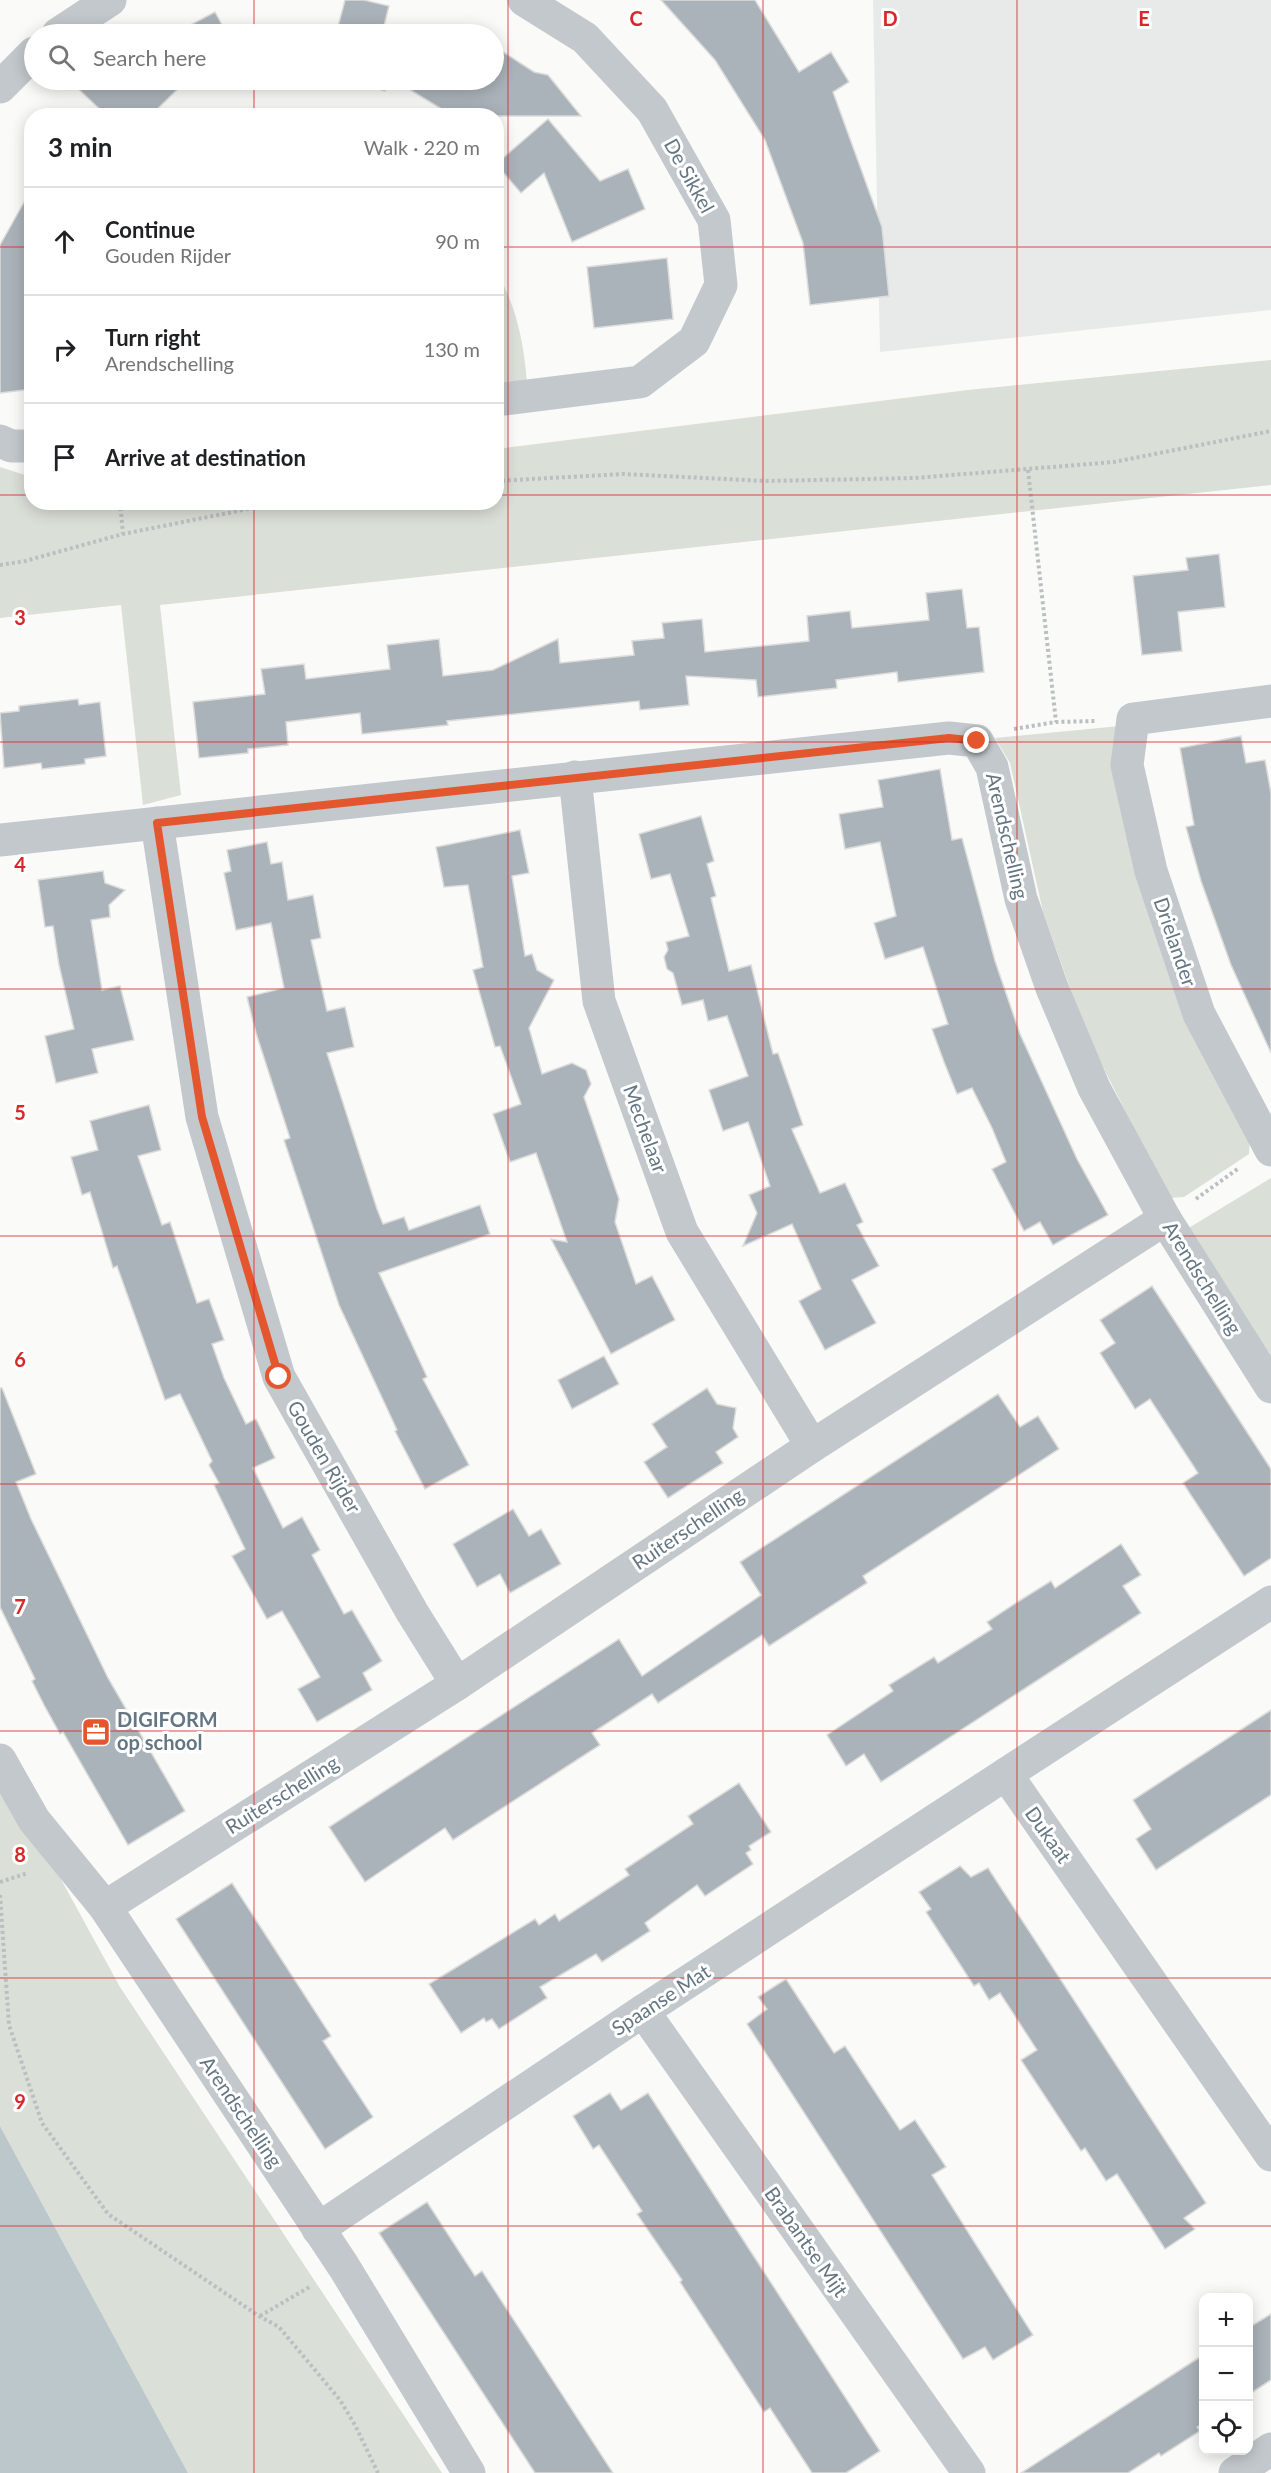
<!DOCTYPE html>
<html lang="en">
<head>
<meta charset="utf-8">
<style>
  :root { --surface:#fff; --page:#f2f2f2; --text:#202124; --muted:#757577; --line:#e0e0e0 }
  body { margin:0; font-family:Lato,sans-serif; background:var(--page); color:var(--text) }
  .controls { position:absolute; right:18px; bottom:18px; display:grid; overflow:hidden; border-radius:12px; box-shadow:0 3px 15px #0003 }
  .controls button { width:54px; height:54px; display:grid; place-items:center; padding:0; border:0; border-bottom:2px solid var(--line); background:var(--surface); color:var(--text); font:30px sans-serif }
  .stop { position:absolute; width:18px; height:18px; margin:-14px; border:4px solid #e4572e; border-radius:50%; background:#fff }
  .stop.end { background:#e4572e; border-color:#fff; box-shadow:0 2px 6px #0008 }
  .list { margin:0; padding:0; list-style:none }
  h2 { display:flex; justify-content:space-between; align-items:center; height:78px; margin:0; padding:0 24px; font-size:26px }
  h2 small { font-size:20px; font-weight:400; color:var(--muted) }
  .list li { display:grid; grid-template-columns:39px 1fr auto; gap:18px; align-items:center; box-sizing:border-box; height:108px; padding:0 24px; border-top:2px solid var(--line) }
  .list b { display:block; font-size:22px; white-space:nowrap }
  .list p { margin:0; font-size:20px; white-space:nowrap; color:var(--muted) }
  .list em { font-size:20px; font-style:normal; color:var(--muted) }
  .icon { flex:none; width:33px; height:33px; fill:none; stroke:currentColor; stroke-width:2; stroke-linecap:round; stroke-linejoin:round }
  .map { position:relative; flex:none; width:1271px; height:2473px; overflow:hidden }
  .search { position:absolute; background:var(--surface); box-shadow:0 3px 15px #0003; left:24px; top:24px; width:480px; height:66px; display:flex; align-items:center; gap:15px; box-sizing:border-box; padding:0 21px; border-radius:33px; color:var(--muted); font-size:22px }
  .panel { position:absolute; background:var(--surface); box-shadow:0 3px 15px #0003; left:24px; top:108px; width:480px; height:402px; border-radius:24px }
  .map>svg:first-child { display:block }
  .built { fill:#e8e9e9 }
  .green { fill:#dadfd7 }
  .water { fill:#bbc7cb }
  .building { fill:#aab3b9; stroke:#dcdcda; stroke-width:1.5 }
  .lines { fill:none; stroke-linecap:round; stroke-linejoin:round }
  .path { stroke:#bbbfc2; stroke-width:4; stroke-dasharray:3 3; stroke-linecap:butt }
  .minor { stroke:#c3c8cc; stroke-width:33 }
  .route { stroke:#e4572e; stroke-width:8 }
  .grid { fill:none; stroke:#d62828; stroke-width:1.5; stroke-opacity:0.55 }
  .labels { text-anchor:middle; stroke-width:6; stroke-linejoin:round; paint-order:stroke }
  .street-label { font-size:20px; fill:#657683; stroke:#fff }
  .poi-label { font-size:20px; font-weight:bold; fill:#657683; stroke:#fff; text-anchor:start }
  .grid-label { font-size:20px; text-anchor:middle; font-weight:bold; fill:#d62828; stroke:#fff; stroke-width:6; stroke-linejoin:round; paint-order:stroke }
</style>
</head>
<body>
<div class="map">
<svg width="1271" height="2473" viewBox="0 0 1271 2473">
  <rect width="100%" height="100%" fill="#fafaf8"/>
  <path class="built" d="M 873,0 L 1271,0 L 1271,310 L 880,352 Z"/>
  <g class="green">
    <path d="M 496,271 C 517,307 524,344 527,384 L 496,390 Z"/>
    <path d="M 1271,360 L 1271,485 L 160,605 L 181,795 L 143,805 L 121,605 L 0,618 L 0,467 L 31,477 L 32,502 L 496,502 L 497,449 L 968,390 Z"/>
    <path d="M 1120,726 L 1250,1140 L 1249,1154 L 1184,1197 L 1169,1198 L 1086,1033 L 1043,912 L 1010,763 L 995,738 Z"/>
    <path d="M 1271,1178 L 1271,1356 L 1187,1229 Z"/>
    <path d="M 0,1768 L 120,1987 L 442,2473 L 188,2473 L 0,2126 Z"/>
  </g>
  <path class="water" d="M 0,2126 L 188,2473 L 0,2473 Z"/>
  <g class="building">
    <path d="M 345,0 L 364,0 L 389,6 L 383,30 L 399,34 L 336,34 Z"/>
    <path d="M 661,0 L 755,0 L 799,72 L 831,52 L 849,82 L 833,92 L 882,227 L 889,296 L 810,305 L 803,243 L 765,140 L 715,60 Z"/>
    <path d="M 215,12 L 227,34 L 178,34 L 177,32 Z"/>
    <path d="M 494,46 L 534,72 L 548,75 L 581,116 L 453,116 L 394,80 L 494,80 Z"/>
    <path d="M 69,80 L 187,80 L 150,116 L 107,116 Z"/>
    <path d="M 350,80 L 388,80 L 385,91 Z"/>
    <path d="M 548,119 L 600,181 L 628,169 L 645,209 L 572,242 L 544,173 L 521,193 L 496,164 Z"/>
    <path d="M 32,188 L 32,389 L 0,393 L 0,245 Z"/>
    <path d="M 667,258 L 673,319 L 594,328 L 587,267 Z"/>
    <path d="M 1219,554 L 1225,607 L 1178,612 L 1182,651 L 1142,655 L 1133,576 L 1188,570 L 1186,558 Z"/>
    <path d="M 962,589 L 967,628 L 979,627 L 984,672 L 898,682 L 897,672 L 836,680 L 837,688 L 758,697 L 756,680 L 686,676 L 689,705 L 640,710 L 639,701 L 447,721 L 448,725 L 362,734 L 360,713 L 286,722 L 288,745 L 248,749 L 248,753 L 199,758 L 193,702 L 265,694 L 261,669 L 304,664 L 306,679 L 390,669 L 387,645 L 439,639 L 443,676 L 493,670 L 558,639 L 560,663 L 634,655 L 632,641 L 664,638 L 662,623 L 702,619 L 705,652 L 809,641 L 807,616 L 850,611 L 852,628 L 929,620 L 926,593 Z"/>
    <path d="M 78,699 L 79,705 L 100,702 L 106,756 L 85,759 L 85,764 L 42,769 L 41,763 L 4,768 L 0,713 L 19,711 L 19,706 Z"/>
    <path d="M 1241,736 L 1246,763 L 1265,760 L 1271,793 L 1271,1053 L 1231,965 L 1201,881 L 1186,827 L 1194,825 L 1180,748 Z"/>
    <path d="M 940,769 L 952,840 L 962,838 L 995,961 L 1020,1034 L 1077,1159 L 1108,1215 L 1053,1245 L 1040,1222 L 1024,1231 L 992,1169 L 1006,1162 L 992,1128 L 972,1088 L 957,1094 L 944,1062 L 932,1029 L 948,1024 L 923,947 L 885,959 L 874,923 L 896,916 L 880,842 L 845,849 L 839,814 L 883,807 L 878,780 Z"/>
    <path d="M 701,816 L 714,861 L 707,864 L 716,896 L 711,898 L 729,971 L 751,965 L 773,1054 L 778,1053 L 803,1125 L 792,1129 L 793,1132 L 820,1193 L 845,1183 L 863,1222 L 857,1225 L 879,1266 L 852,1280 L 876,1323 L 825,1350 L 799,1301 L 821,1289 L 792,1224 L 743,1246 L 757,1213 L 749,1195 L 770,1186 L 748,1122 L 723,1131 L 709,1090 L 748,1076 L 727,1016 L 708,1021 L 703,1000 L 682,1005 L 673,973 L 667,969 L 664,957 L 668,950 L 666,942 L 689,936 L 670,874 L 651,879 L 639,834 Z"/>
    <path d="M 520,830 L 529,873 L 512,876 L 525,956 L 532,954 L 537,970 L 554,980 L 529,1028 L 542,1074 L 572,1063 L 586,1070 L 591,1084 L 584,1097 L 619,1199 L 615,1222 L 636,1284 L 652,1276 L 675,1320 L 611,1354 L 551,1239 L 567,1242 L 536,1153 L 510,1162 L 493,1114 L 521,1104 L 500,1046 L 495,1047 L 473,970 L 483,967 L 468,885 L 444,887 L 436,847 Z"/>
    <path d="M 267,842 L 271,864 L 282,862 L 288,900 L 313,895 L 321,938 L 311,940 L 327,1011 L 345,1007 L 354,1047 L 327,1053 L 377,1209 L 383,1224 L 404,1217 L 409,1230 L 480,1205 L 490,1234 L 379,1273 L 427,1377 L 423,1379 L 469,1465 L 425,1489 L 395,1431 L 397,1430 L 339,1305 L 284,1140 L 290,1138 L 256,1033 L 247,997 L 284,988 L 271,923 L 236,930 L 224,873 L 231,871 L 227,850 Z"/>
    <path d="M 103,871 L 105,883 L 125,890 L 109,905 L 110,917 L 91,920 L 102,990 L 120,986 L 134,1040 L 92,1049 L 98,1073 L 56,1083 L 45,1036 L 74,1029 L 59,965 L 53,926 L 45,927 L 38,880 Z"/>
    <path d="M 149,1105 L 161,1150 L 138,1156 L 162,1225 L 170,1222 L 197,1303 L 209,1299 L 224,1340 L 212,1344 L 224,1378 L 246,1424 L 256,1419 L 275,1458 L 253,1468 L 283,1528 L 302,1517 L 320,1550 L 312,1555 L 344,1614 L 352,1610 L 382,1661 L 363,1673 L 372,1690 L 317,1722 L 298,1689 L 320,1677 L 282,1611 L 267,1619 L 232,1556 L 245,1549 L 214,1485 L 219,1483 L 209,1465 L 212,1461 L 180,1394 L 165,1400 L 117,1266 L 113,1268 L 90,1192 L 82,1195 L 71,1157 L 98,1150 L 90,1121 Z"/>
    <path d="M 1152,1286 L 1271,1469 L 1271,1558 L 1244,1576 L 1183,1483 L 1198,1473 L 1150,1399 L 1135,1409 L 1100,1353 L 1115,1343 L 1100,1320 Z"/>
    <path d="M 604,1356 L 619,1384 L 572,1409 L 558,1380 Z"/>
    <path d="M 0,1388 L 2,1388 L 36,1474 L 16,1482 L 31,1519 L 108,1678 L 185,1811 L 128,1845 L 63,1732 L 60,1734 L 44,1705 L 32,1681 L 35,1679 L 0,1607 Z"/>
    <path d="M 707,1388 L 717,1404 L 736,1408 L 733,1428 L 738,1437 L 716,1452 L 723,1463 L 668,1498 L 644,1462 L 667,1447 L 652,1424 Z"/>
    <path d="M 998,1394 L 1020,1427 L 1038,1416 L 1059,1449 L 863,1576 L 867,1583 L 769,1646 L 762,1635 L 658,1703 L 652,1694 L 592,1733 L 600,1745 L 453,1840 L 445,1828 L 365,1882 L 329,1827 L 619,1639 L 642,1676 L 761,1595 L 740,1562 Z"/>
    <path d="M 513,1509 L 529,1536 L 541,1529 L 561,1564 L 510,1593 L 500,1574 L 477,1587 L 453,1544 Z"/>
    <path d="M 1121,1544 L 1141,1575 L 1123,1586 L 1141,1613 L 881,1782 L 864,1754 L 846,1766 L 827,1735 L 893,1691 L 889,1685 L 934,1657 L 938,1663 L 992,1629 L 987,1622 L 1019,1601 L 1051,1581 L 1055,1588 Z"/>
    <path d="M 1271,1710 L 1271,1795 L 1156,1870 L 1136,1839 L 1151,1829 L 1133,1800 Z"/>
    <path d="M 739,1783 L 771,1832 L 749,1846 L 751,1850 L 746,1853 L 753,1864 L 705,1896 L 697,1885 L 645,1923 L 650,1931 L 602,1962 L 596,1954 L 540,1987 L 547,1998 L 499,2029 L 492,2019 L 486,2022 L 484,2018 L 461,2033 L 429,1984 L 535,1919 L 539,1925 L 555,1914 L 559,1921 L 629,1875 L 625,1869 L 693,1824 L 688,1816 Z"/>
    <path d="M 960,1866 L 971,1877 L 988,1868 L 1206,2203 L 1184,2218 L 1195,2229 L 1165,2249 L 1117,2174 L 1106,2181 L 1085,2148 L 1081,2151 L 1021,2060 L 1037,2050 L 1000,1993 L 989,2000 L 979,1983 L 974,1986 L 926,1912 L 931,1909 L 919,1892 Z"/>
    <path d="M 232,1883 L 331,2036 L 323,2041 L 373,2117 L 325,2149 L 176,1919 Z"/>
    <path d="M 786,1979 L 834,2053 L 845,2046 L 900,2130 L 915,2120 L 946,2167 L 932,2175 L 1033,2335 L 993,2360 L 985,2347 L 963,2359 L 747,2024 L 767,2009 L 758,1997 Z"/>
    <path d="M 610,2093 L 621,2110 L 648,2093 L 880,2451 L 846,2473 L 812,2473 L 770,2408 L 764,2412 L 680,2282 L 682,2280 L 637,2214 L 642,2211 L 599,2145 L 593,2149 L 573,2116 Z"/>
    <path d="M 427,2202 L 475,2276 L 482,2271 L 613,2473 L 535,2473 L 379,2233 Z"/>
    <path d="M 1271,2314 L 1271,2380 L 1248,2395 L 1248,2328 Z"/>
    <path d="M 1203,2355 L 1203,2424 L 1197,2427 L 1200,2431 L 1161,2456 L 1159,2453 L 1128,2473 L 1021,2473 Z"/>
  </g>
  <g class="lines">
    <g class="path">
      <path d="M 1028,470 L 1056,722"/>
      <path d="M 496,481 L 623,474 L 766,481 L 915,478 L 1114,462 L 1271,431"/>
      <path d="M 120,502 L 123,534"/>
      <path d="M 0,565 L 25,561 L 123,534 L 283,502"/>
      <path d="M 1014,729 L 1056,722 L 1095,721"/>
      <path d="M 1196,1199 L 1239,1168"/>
      <path d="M 0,1882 L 28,1873"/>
      <path d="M 0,1895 L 9,2025 L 42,2123 L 108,2214 L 259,2316 L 279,2327 L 340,2400 L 355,2425 L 378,2473"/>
      <path d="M 260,2316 L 311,2286"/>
    </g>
    <g class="minor">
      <path d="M 58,34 L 110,0"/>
      <path d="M 0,87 L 34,53"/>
      <path d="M 496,400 L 640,382 L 694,341 L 721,285 L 714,220 L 652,110 L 585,38 L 524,0"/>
      <path d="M 0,441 L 11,446 L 32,446"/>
      <path d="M 1271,701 L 1133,719 L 1127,765 L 1151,871 L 1199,1014 L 1271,1150"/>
      <path d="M 575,777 L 599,1001 L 682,1232 L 812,1446"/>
      <path d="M 157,823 L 202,1117 L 279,1377 L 412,1612 L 457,1684"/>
      <path d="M 0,840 L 949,738 L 977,741 L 992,767 L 1021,899 L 1052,988 L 1094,1088 L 1165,1219 L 1271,1387"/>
      <path d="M 1271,1602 L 1006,1774 L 1271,2155"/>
      <path d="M 0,1760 L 34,1820 L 105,1907 L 344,2267 L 469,2473"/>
      <path d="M 105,1907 L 457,1684 L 812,1446 L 1165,1219"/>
      <path d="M 643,2011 L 969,2473"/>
      <path d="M 318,2229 L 643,2011 L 1006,1774"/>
      <path d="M 1235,2473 L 1271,2449"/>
    </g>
  </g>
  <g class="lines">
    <path class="route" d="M 279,1377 L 202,1117 L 157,823 L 949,738 L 977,741"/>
  </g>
  <path class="grid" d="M 254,0 L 254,34M 508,0 L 508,2473M 763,0 L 763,2473M 1017,0 L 1017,2473M 254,80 L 254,116M 0,247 L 32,247M 496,247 L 1271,247M 0,495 L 32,495M 496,495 L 1271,495M 254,502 L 254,2473M 0,742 L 1271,742M 0,989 L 1271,989M 0,1236 L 1271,1236M 0,1484 L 1271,1484M 0,1731 L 1271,1731M 0,1978 L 1271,1978M 0,2226 L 1271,2226"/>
  <defs>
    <g id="office-square" transform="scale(1.5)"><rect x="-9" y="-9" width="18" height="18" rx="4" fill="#e4572e" stroke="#fff"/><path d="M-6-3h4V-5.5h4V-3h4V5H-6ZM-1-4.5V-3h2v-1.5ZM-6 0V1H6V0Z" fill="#fff"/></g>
  </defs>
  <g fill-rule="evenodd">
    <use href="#office-square" x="96" y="1732"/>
  </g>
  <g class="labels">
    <g class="street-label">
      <text transform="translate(689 176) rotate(61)" y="7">De Sikkel</text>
      <text transform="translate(1007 836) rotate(77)" y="7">Arendschelling</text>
      <text transform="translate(1175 942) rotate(71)" y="7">Drielander</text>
      <text transform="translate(645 1129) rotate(70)" y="7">Mechelaar</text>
      <text transform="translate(1202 1278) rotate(58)" y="7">Arendschelling</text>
      <text transform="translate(324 1457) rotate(60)" y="7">Gouden Rijder</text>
      <text transform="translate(688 1529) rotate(-34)" y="7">Ruiterschelling</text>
      <text transform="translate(282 1795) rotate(-32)" y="7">Ruiterschelling</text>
      <text transform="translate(1048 1835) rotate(55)" y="7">Dukaat</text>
      <text transform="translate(661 2000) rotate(-33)" y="7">Spaanse Mat</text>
      <text transform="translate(241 2112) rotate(56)" y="7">Arendschelling</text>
      <text transform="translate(806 2242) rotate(55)" y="7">Brabantse Mijt</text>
    </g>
    <g class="poi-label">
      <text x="117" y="1727">DIGIFORM<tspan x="117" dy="23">op school</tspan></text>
    </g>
  </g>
  <g class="grid-label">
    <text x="636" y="26">C</text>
    <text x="890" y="26">D</text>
    <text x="1144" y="26">E</text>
    <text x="20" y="625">3</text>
    <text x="20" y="872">4</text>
    <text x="20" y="1120">5</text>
    <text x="20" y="1367">6</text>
    <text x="20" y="1614">7</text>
    <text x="20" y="1862">8</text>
    <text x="20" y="2109">9</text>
  </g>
</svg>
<div class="controls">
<button>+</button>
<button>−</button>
<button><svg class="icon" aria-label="locate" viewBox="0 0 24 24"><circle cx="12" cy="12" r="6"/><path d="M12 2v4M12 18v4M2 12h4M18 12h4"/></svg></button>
</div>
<div class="stop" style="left:279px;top:1377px"></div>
<div class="stop end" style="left:977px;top:741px"></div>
<div class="search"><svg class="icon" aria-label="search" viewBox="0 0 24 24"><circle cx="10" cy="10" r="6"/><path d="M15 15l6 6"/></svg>Search here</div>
<section class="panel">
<h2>3 min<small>Walk · 220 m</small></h2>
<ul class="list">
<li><svg class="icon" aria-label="ahead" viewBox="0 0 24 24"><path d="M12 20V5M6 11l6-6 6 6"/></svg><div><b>Continue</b><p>Gouden Rijder</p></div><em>90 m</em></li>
<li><svg class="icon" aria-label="right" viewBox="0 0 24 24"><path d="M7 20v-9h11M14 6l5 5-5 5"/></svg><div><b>Turn right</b><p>Arendschelling</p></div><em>130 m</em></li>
<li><svg class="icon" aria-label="arrive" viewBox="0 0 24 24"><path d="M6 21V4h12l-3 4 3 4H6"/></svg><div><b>Arrive at destination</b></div></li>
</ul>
</section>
</div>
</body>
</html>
